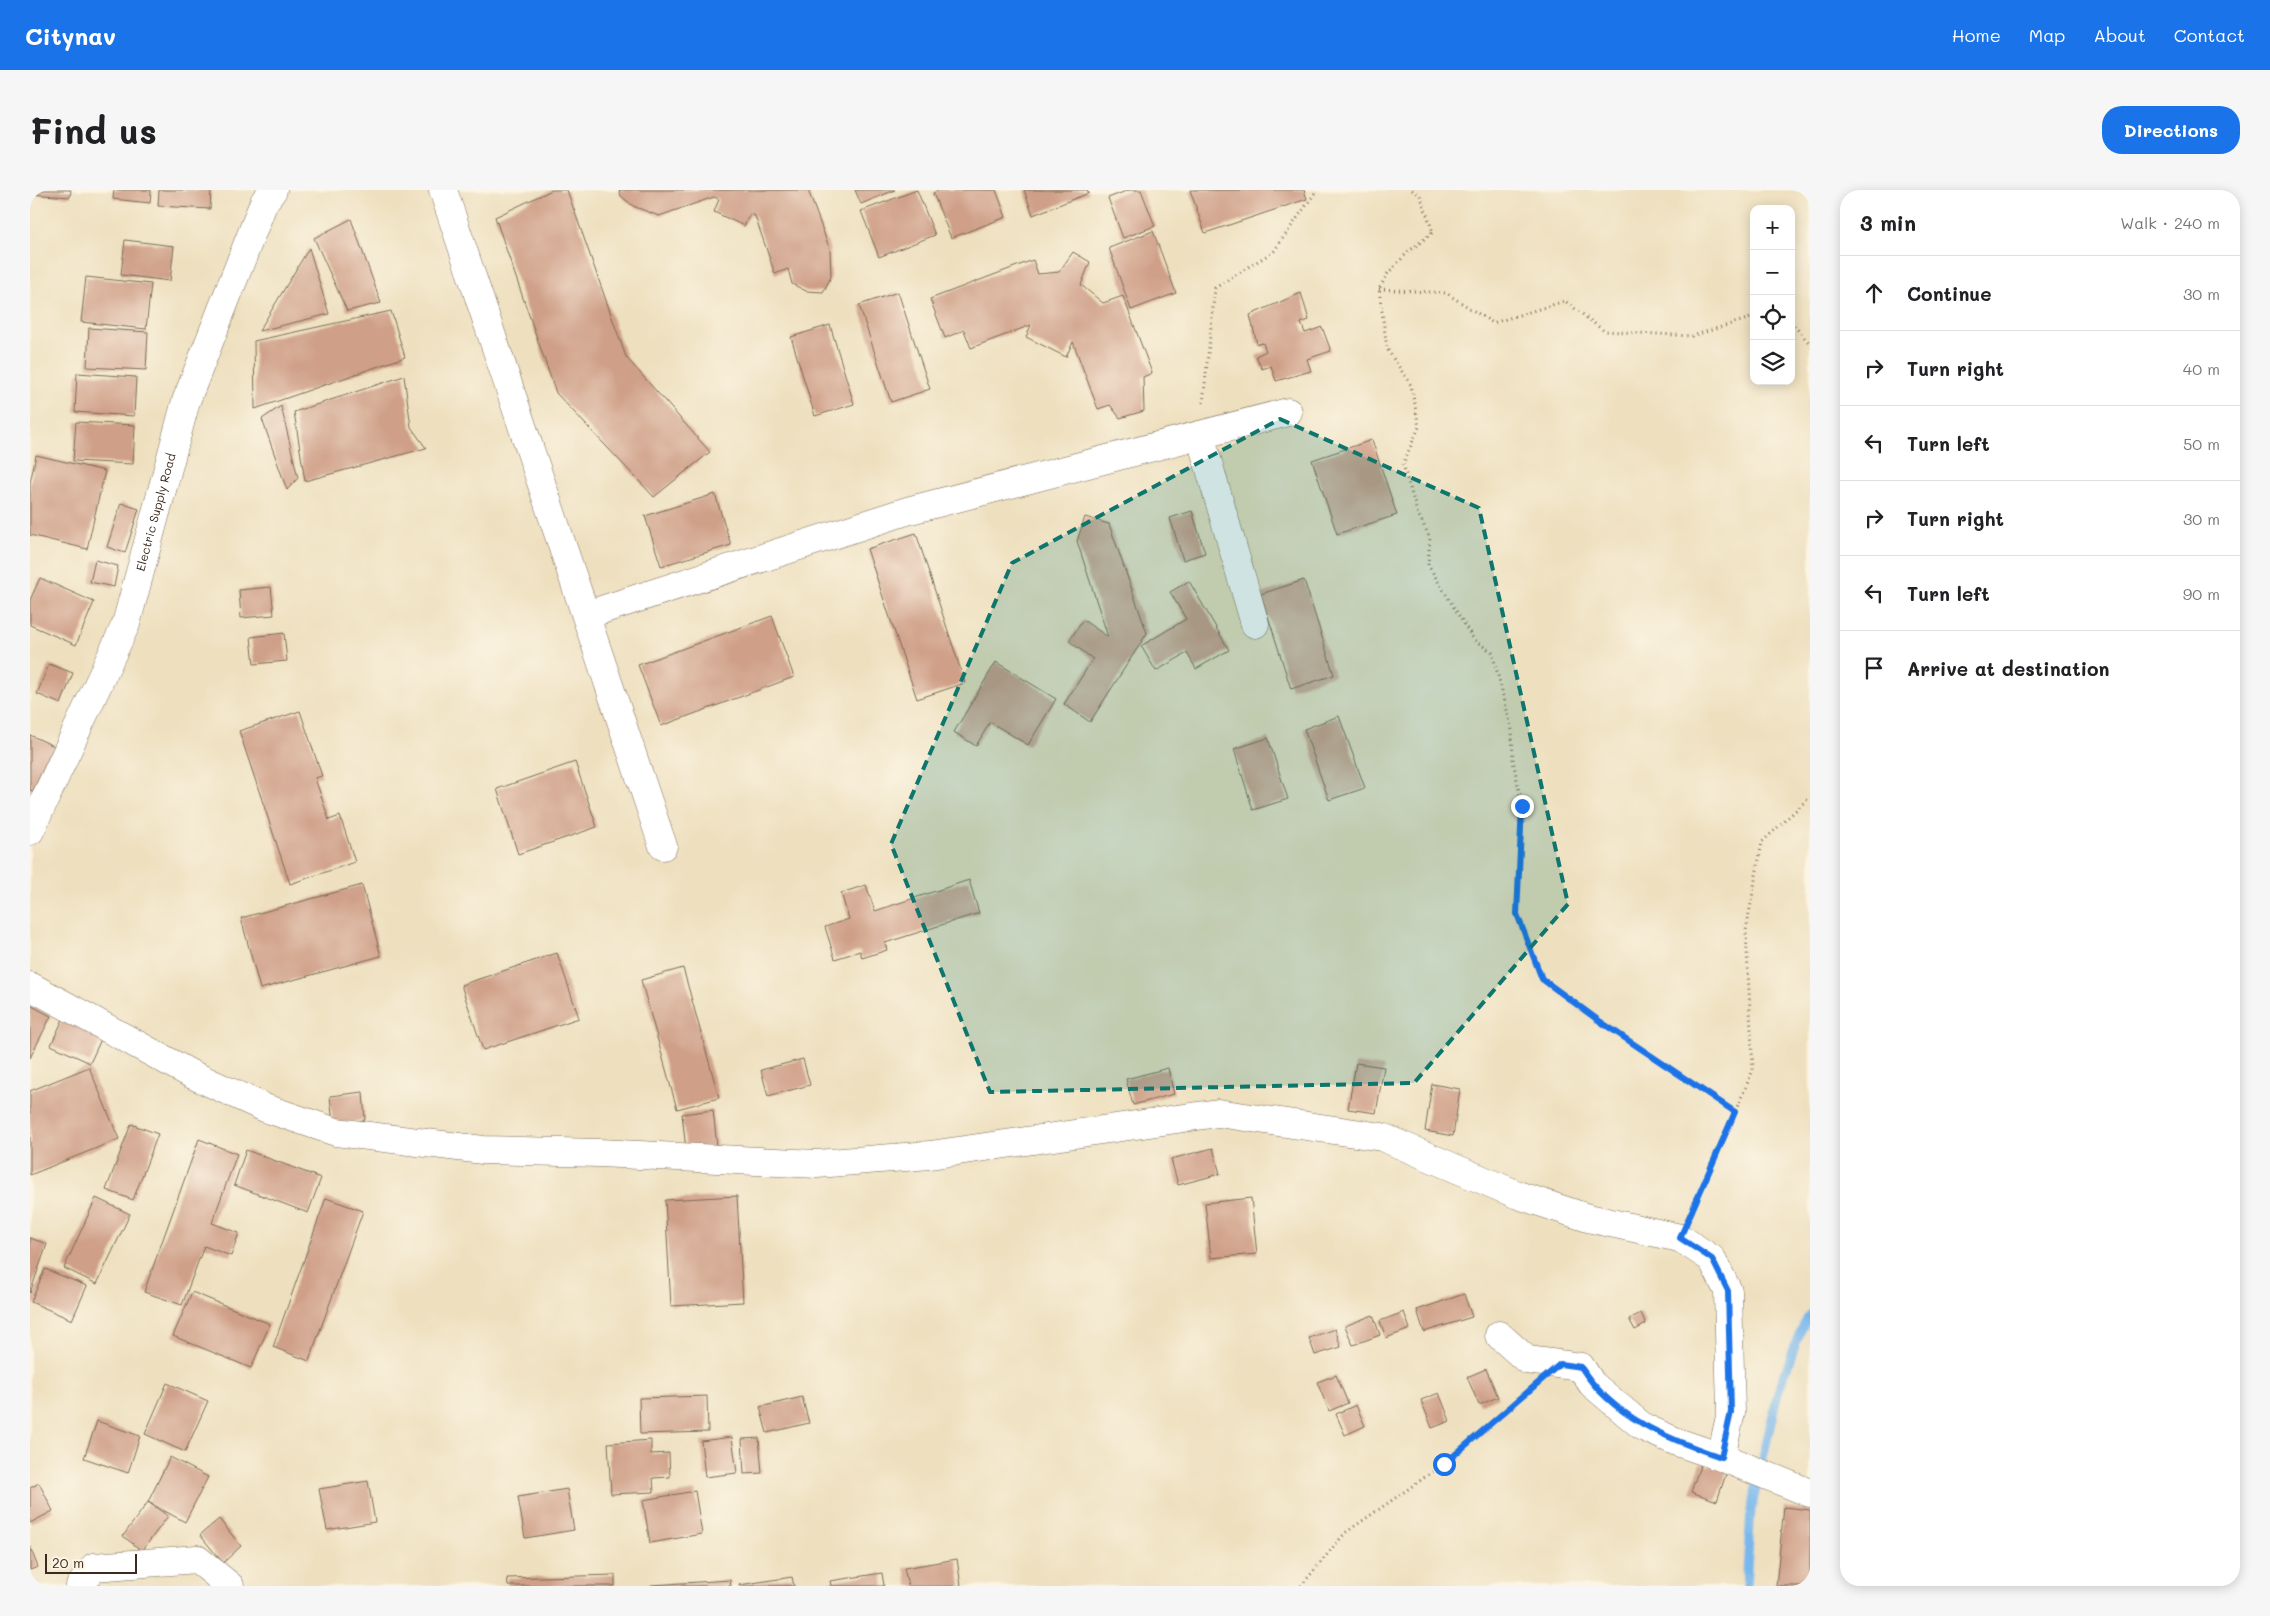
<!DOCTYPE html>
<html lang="en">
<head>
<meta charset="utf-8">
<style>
  :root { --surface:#fff; --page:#f6f6f6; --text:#202124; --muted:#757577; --line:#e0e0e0; --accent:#1a73e8 }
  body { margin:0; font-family:Mali,sans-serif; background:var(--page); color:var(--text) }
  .controls { position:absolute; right:15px; top:15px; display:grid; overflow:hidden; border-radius:10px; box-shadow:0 2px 12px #0003 }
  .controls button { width:45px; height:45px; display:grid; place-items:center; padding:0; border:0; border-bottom:1px solid var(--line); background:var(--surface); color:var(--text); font:25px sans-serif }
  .scale { position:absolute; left:15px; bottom:12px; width:92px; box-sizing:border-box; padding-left:5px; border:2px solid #3b2a1e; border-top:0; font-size:14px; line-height:18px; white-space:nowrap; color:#3b2a1e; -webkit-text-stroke:4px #fcf5e5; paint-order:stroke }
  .stop { position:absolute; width:15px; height:15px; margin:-11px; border:4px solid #1a73e8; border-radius:50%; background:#fff }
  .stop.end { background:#1a73e8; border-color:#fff; box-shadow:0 1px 5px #0008 }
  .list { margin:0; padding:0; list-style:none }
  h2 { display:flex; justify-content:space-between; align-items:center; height:65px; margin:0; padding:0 20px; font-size:21px }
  h2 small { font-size:16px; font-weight:400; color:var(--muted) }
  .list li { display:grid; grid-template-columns:32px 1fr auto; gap:15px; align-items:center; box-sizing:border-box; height:75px; padding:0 20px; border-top:1px solid var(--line) }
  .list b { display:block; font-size:19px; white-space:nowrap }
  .list em { font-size:16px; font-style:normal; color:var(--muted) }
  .icon { flex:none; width:28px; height:28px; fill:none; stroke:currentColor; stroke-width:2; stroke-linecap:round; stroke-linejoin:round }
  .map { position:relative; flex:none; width:1780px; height:1396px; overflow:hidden; border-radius:20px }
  header { display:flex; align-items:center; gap:30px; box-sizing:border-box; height:70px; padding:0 25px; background:var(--accent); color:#fff }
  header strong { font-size:24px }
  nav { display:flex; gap:28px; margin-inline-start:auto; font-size:18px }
  .intro { display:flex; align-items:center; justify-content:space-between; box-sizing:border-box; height:120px; padding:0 30px }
  h1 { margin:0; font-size:35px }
  .button { padding:12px 22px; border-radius:20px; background:var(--accent); color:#fff; font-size:18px; font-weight:700 }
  main { display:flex; gap:30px; padding:0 30px }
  aside { flex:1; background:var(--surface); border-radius:20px; box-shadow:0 2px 12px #0003 }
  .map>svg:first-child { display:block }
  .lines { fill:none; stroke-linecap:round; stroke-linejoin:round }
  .stream { stroke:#79b8ec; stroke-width:9 }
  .building { fill:#cf9f87 }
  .minor-casing { stroke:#7a6a56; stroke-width:29 }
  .major-casing { stroke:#7a6a56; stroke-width:29 }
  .path { stroke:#7a6a56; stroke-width:3; stroke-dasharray:1 4; stroke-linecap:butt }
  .minor { stroke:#fff; stroke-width:28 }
  .major { stroke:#fff; stroke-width:28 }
  .route { stroke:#1a73e8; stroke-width:6 }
  .marked { fill:#0f766e; fill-opacity:0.2; stroke:#0f766e; stroke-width:4; stroke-dasharray:10 6; stroke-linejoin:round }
  .labels { text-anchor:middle; stroke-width:4; stroke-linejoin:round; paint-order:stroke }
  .street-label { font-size:12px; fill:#3b2a1e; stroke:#fcf5e5 }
</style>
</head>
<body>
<header>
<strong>Citynav</strong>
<nav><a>Home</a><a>Map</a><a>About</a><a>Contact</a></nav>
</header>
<div class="intro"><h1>Find us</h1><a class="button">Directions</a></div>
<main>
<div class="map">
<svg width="1780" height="1396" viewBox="0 0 1780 1396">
  <rect width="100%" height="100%" fill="#fcf5e5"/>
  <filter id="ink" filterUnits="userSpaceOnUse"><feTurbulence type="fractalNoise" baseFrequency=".02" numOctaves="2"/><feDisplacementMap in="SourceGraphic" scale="10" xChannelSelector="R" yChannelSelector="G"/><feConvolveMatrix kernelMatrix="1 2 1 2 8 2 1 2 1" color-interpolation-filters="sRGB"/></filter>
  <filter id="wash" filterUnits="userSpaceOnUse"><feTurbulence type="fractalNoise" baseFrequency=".0096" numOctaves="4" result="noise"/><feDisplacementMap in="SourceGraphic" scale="20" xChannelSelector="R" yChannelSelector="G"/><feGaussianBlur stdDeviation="1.12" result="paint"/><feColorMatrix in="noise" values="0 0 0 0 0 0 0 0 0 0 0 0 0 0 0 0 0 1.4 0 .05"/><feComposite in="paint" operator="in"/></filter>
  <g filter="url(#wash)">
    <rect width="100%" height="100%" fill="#eee0bf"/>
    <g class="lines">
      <path class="stream" d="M 1716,1396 L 1721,1320 L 1748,1202 L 1771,1140 L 1780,1124"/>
    </g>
    <g id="blocks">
      <g class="building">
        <path d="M 0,0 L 41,0 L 40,7 L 0,4 Z"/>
        <path d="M 84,0 L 121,0 L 120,13 L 83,9 Z"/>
        <path d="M 129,0 L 181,0 L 180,19 L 128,16 Z"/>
        <path d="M 522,0 L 537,0 L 596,167 L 680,262 L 624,307 L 526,203 L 465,27 Z"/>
        <path d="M 589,0 L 778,0 L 800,60 L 801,87 L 793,102 L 776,101 L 762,94 L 758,79 L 745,84 L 725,26 L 720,24 L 714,36 L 684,22 L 689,9 L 684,7 L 629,26 L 603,16 L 591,6 Z"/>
        <path d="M 825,0 L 865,0 L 831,14 Z"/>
        <path d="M 887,0 L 905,45 L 849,67 L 831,21 Z"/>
        <path d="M 910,0 L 966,0 L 976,27 L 921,48 L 903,3 Z"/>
        <path d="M 994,0 L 1057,0 L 1059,3 L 1003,25 Z"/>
        <path d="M 1099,0 L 1111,0 L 1125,36 L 1093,48 L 1078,8 Z"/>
        <path d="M 1160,0 L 1274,0 L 1277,9 L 1175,43 Z"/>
        <path d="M 321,29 L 351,113 L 317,121 L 284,48 Z"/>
        <path d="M 1123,41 L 1146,103 L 1101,120 L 1079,58 Z"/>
        <path d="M 95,50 L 144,56 L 140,91 L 91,85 Z"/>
        <path d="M 279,58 L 299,124 L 229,141 Z"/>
        <path d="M 1043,62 L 1060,72 L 1051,95 L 1073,113 L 1093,106 L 1122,183 L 1113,187 L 1114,221 L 1090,228 L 1080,215 L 1068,219 L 1043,152 L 1036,167 L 996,147 L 1001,135 L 941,158 L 934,140 L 915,148 L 900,109 L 1003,70 L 1008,84 L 1029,82 Z"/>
        <path d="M 56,87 L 121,94 L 116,139 L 51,132 Z"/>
        <path d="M 868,102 L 900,199 L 861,212 L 829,115 Z"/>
        <path d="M 1271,103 L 1279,130 L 1271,133 L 1275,143 L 1292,137 L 1301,161 L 1277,169 L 1281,181 L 1246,191 L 1241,176 L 1232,179 L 1226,166 L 1236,161 L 1233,153 L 1227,154 L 1220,125 Z"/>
        <path d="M 361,121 L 375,167 L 225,219 L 224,151 Z"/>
        <path d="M 800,135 L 824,214 L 785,226 L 761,147 Z"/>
        <path d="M 59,138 L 118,142 L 116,180 L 57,177 Z"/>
        <path d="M 47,183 L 106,187 L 104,226 L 45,222 Z"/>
        <path d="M 374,186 L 381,237 L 396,258 L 275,291 L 264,222 Z"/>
        <path d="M 251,216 L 268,288 L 257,300 L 232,229 Z"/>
        <path d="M 46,232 L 105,235 L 103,274 L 43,271 Z"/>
        <path d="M 1342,250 L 1367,325 L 1307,344 L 1282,270 Z"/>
        <path d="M 6,265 L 75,281 L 57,359 L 0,345 L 0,293 Z"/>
        <path d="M 685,304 L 701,355 L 631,376 L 615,326 Z"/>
        <path d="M 91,313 L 109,319 L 95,363 L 77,357 Z"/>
        <path d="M 1162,321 L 1175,363 L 1153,370 L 1140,328 Z"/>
        <path d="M 1055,327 L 1079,334 L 1117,443 L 1060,532 L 1034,514 L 1063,469 L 1039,451 L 1053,430 L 1078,447 L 1047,351 Z"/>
        <path d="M 886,343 L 935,493 L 887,509 L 837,359 Z"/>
        <path d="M 65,370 L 88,376 L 84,397 L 60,392 Z"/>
        <path d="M 10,388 L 64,412 L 46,455 L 0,435 L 0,410 Z"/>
        <path d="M 1274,390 L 1304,485 L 1261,499 L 1231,404 Z"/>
        <path d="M 1159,391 L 1199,460 L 1166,479 L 1157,463 L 1126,481 L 1111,456 L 1156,429 L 1140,402 Z"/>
        <path d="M 241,397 L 244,425 L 211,428 L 209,400 Z"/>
        <path d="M 742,426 L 764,487 L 631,536 L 608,475 Z"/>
        <path d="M 254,443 L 257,471 L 224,474 L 221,447 Z"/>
        <path d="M 966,472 L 1026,509 L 998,555 L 960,532 L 946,556 L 924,542 Z"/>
        <path d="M 19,474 L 43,483 L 31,514 L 7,504 Z"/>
        <path d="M 270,521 L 292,586 L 285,588 L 299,630 L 310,626 L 325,672 L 260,694 L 209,541 Z"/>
        <path d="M 1309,526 L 1335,598 L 1299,610 L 1274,539 Z"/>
        <path d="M 0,545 L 24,556 L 3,601 L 0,600 Z"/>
        <path d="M 1238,548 L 1258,609 L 1223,620 L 1204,559 Z"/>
        <path d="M 545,572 L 567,637 L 488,664 L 467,599 Z"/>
        <path d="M 939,690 L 949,723 L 855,753 L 857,760 L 832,768 L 830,761 L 805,769 L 795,737 L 819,729 L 811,703 L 836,695 L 845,721 Z"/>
        <path d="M 332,695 L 351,766 L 230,799 L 211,728 Z"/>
        <path d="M 527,763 L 549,828 L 453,860 L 431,795 Z"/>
        <path d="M 653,778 L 689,908 L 647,919 L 611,790 Z"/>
        <path d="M 0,815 L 21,826 L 0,868 Z"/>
        <path d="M 34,827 L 73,845 L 60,873 L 21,855 Z"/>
        <path d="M 773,869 L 780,895 L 738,906 L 731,880 Z"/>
        <path d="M 1326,873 L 1354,877 L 1346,923 L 1318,919 Z"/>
        <path d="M 59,877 L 89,949 L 0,985 L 0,901 Z"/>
        <path d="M 1138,878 L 1144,904 L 1103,915 L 1096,889 Z"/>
        <path d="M 1402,894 L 1430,899 L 1423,946 L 1395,941 Z"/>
        <path d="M 333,902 L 335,930 L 303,934 L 300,906 Z"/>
        <path d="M 683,920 L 687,956 L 656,960 L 652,924 Z"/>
        <path d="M 101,934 L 128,944 L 103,1010 L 76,1000 Z"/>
        <path d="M 169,949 L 207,964 L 182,1033 L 209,1043 L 201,1066 L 174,1056 L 152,1115 L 114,1102 Z"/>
        <path d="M 1183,958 L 1190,984 L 1148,995 L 1141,969 Z"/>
        <path d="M 216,960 L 291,988 L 278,1023 L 204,995 Z"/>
        <path d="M 707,1006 L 713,1112 L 641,1116 L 635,1010 Z"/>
        <path d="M 66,1008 L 100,1024 L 67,1094 L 34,1078 Z"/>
        <path d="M 296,1008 L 333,1021 L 279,1171 L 243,1157 Z"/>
        <path d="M 1221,1008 L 1227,1064 L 1181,1068 L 1175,1013 Z"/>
        <path d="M 0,1048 L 17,1054 L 0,1103 Z"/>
        <path d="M 15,1079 L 57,1096 L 42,1130 L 1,1112 Z"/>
        <path d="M 162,1102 L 240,1134 L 221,1178 L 143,1146 Z"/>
        <path d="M 1434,1104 L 1442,1127 L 1394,1142 L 1387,1120 Z"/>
        <path d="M 1374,1122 L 1380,1139 L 1356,1148 L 1350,1131 Z"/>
        <path d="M 1611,1123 L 1616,1134 L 1605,1140 L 1599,1129 Z"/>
        <path d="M 1343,1125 L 1350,1145 L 1323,1155 L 1315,1136 Z"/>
        <path d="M 1305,1139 L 1311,1157 L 1285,1165 L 1279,1148 Z"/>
        <path d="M 1456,1179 L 1468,1207 L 1449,1215 L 1437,1187 Z"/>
        <path d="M 1306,1185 L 1318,1213 L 1299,1221 L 1287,1192 Z"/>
        <path d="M 137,1193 L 178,1211 L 155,1262 L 115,1244 Z"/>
        <path d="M 1409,1203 L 1420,1231 L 1402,1238 L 1391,1210 Z"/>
        <path d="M 677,1206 L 678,1242 L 610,1244 L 609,1208 Z"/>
        <path d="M 772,1207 L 779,1233 L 737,1243 L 730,1217 Z"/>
        <path d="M 1326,1215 L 1335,1236 L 1315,1245 L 1306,1224 Z"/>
        <path d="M 67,1231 L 110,1246 L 98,1283 L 54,1268 Z"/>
        <path d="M 702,1247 L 707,1283 L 675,1287 L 671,1251 Z"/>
        <path d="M 729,1248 L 732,1283 L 714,1284 L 712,1249 Z"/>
        <path d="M 621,1250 L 621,1264 L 639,1263 L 640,1287 L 623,1288 L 624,1302 L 581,1304 L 578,1253 Z"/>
        <path d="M 140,1267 L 178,1287 L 155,1332 L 118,1312 Z"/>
        <path d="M 1671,1273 L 1697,1281 L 1687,1311 L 1661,1302 Z"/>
        <path d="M 338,1291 L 345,1332 L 297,1340 L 289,1299 Z"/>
        <path d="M 9,1293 L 23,1321 L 0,1333 L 0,1298 Z"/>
        <path d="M 537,1299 L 544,1340 L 495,1348 L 488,1307 Z"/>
        <path d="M 665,1301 L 672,1344 L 620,1353 L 613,1310 Z"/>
        <path d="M 118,1312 L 138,1326 L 112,1361 L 93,1346 Z"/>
        <path d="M 1754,1317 L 1780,1320 L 1780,1396 L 1746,1396 Z"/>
        <path d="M 189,1329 L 211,1356 L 193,1373 L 170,1345 Z"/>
        <path d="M 0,1357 L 8,1377 L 0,1380 Z"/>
        <path d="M 927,1369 L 931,1396 L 878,1396 L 874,1378 Z"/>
        <path d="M 852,1383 L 854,1396 L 801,1396 L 800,1391 Z"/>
        <path d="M 585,1385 L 585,1396 L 478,1396 L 477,1388 Z"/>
        <path d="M 762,1387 L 764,1396 L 709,1396 L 709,1395 Z"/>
        <path d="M 700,1390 L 701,1396 L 621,1396 L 621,1395 Z"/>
      </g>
    </g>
  </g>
  <g filter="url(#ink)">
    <use href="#blocks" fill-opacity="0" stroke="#7a6a56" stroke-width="1"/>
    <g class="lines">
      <g class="minor-casing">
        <g id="minor">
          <path d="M 413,0 L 633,656"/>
          <path d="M 1170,245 L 1225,434"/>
          <path d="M 556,425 L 877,321 L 1258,222"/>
          <path d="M 0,796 L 161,884 L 235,918 L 306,942 L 453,960 L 569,963 L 787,974 L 900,965 L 1188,923 L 1352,947 L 1488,1005 L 1558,1028 L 1650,1048 L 1682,1069 L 1698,1101 L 1701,1222 L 1691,1267"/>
          <path d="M 1469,1145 L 1497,1170 L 1551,1177 L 1562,1194 L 1613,1237 L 1647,1252 L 1691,1267 L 1780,1303"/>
          <path d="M 50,1396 L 64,1377 L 167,1369 L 200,1396"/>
        </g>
      </g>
      <g class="major-casing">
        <g id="major">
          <path id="s1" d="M 0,641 L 96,434 L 156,211 L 234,12 L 243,0"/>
        </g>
      </g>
      <g class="path">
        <path d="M 1382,0 L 1390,5 L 1403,42 L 1378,62 L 1358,83 L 1349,99 L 1357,159 L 1381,195 L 1389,237 L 1373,274 L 1387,322 L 1400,348 L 1398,375 L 1444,450 L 1462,462 L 1482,540 L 1483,570 L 1492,616 L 1487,724 L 1512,789 L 1568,830 L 1705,922"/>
        <path d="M 1349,99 L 1416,103 L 1463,133 L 1535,111 L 1574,141 L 1662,146 L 1724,127"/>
        <path d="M 1761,132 L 1780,154"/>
        <path d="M 1173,213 L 1185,98 L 1244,61 L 1287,0"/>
        <path d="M 1662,1022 L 1723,880 L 1716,741 L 1732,652 L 1780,607"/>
        <path d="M 1271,1396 L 1315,1343 L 1414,1274 L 1499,1201"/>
      </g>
      <use href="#minor" class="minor"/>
      <use href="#major" class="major"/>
    </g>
  </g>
  <g class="lines" filter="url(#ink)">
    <path class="route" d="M 1414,1274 L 1530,1174 L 1551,1177 C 1582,1227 1638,1249 1691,1267 L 1701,1222 L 1698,1101 L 1682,1069 L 1650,1048 L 1705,922 L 1568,830 L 1512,789 L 1487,724 L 1492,616"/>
  </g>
  <path class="marked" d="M 1250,229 L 1449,318 L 1538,714 L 1384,893 L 960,902 L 861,654 L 982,373 Z"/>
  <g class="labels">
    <g class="street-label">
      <text dy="4" stroke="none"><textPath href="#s1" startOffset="344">Electric Supply Road</textPath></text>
    </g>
  </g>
</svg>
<div class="controls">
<button>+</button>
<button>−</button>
<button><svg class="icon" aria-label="locate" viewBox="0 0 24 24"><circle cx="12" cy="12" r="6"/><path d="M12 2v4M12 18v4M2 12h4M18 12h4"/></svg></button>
<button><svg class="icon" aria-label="layers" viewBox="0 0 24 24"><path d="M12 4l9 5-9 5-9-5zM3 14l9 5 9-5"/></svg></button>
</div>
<div class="scale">20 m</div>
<div class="stop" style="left:1414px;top:1274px"></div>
<div class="stop end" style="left:1492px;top:616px"></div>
</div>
<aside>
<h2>3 min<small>Walk · 240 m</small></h2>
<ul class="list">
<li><svg class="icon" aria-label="ahead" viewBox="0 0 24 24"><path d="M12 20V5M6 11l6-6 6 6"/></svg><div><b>Continue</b></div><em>30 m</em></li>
<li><svg class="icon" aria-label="right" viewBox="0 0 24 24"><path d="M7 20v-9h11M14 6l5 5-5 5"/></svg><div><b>Turn right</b></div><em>40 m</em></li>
<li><svg class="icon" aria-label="left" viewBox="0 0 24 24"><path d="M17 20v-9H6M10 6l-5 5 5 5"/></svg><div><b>Turn left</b></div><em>50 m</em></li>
<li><svg class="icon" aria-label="right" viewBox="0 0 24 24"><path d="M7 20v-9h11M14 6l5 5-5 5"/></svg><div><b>Turn right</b></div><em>30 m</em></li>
<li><svg class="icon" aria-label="left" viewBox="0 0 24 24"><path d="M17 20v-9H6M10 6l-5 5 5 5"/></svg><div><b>Turn left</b></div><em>90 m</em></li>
<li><svg class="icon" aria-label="arrive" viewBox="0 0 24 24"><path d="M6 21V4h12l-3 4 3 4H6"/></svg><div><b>Arrive at destination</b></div></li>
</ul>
</aside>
</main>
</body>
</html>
